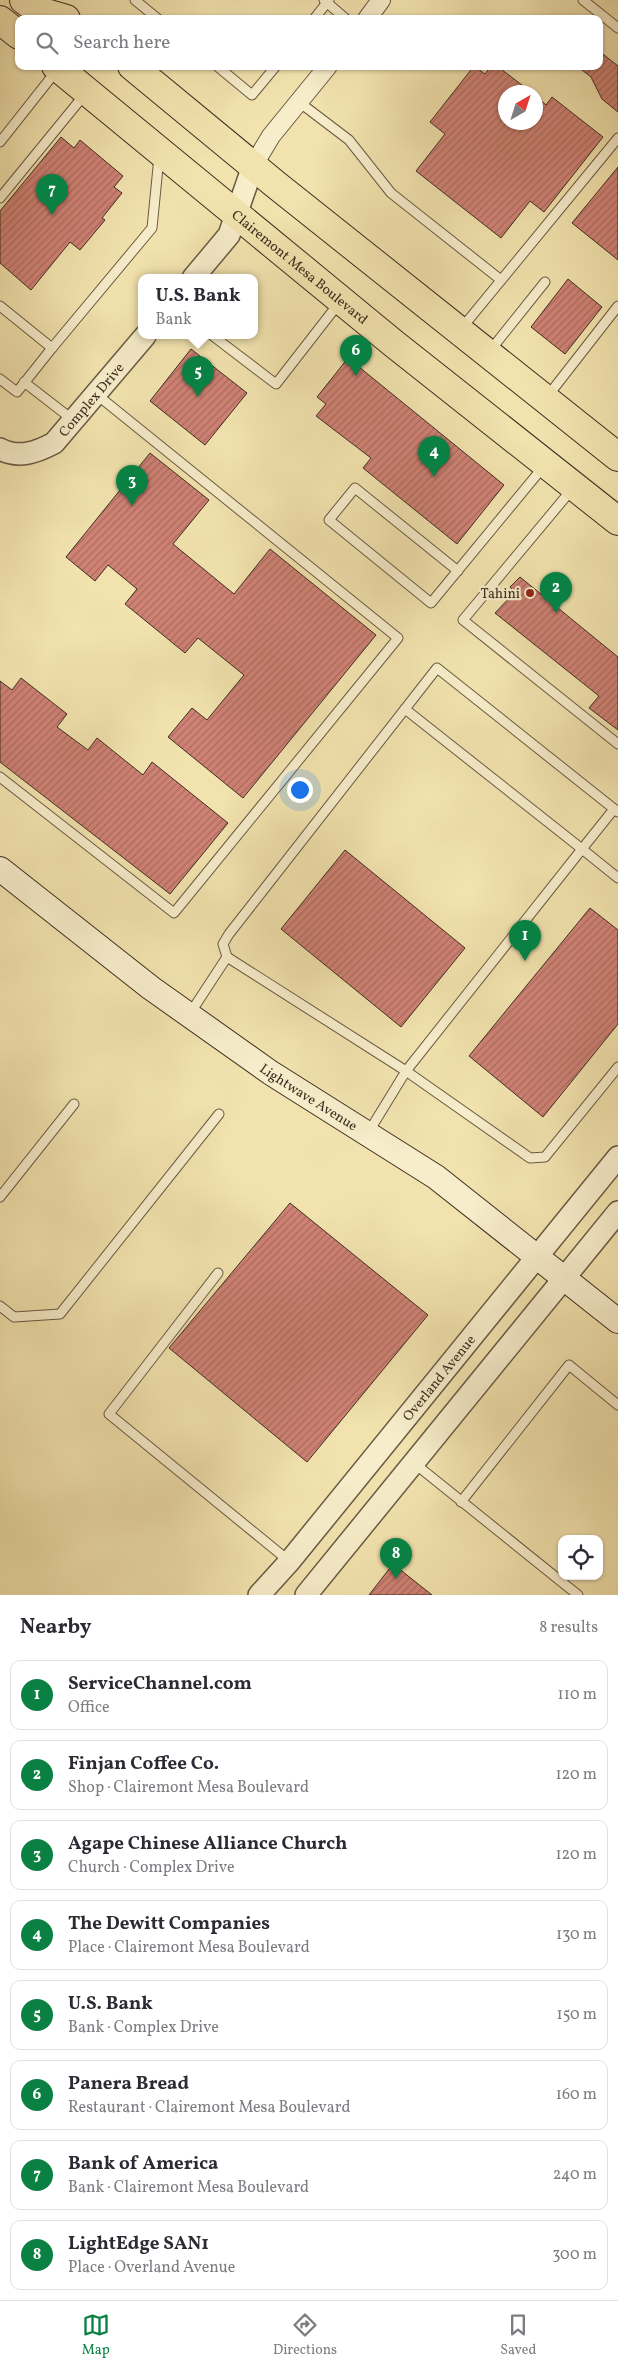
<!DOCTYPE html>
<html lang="en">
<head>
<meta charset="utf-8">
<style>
  :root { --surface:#fff; --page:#f2f2f3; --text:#2b2b33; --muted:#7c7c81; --line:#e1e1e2; --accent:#0b8043 }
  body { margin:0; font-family:Vollkorn,serif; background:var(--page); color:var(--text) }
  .controls { position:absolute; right:15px; bottom:15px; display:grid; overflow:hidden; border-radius:10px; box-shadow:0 1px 4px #0004 }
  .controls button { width:45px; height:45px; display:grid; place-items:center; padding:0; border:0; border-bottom:1px solid var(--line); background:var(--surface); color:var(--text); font:25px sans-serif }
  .compass { position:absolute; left:498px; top:85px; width:45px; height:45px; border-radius:50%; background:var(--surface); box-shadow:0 1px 4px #0004; rotate:39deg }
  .you { position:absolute; left:299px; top:789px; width:18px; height:18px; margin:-12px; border:4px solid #fff; border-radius:50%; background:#1a73e8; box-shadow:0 0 0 8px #1a73e833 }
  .badge { display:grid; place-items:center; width:32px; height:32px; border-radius:50%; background:var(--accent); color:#fff; font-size:16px; font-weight:700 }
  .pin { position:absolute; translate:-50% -41px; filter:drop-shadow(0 1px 2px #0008) }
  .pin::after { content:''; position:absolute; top:26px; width:18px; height:15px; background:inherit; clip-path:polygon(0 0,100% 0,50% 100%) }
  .popup { position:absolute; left:138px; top:274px; width:120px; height:65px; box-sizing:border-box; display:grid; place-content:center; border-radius:10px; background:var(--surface); filter:drop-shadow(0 1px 4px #0005); font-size:16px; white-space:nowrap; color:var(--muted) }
  .popup b { font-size:19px; color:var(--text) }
  .popup::after { content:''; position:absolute; left:50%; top:100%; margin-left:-10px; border:10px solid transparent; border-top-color:var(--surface) }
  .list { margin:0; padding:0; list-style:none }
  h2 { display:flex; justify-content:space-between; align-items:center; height:65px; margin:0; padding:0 20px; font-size:21px }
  h2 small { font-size:16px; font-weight:400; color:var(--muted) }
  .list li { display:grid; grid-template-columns:32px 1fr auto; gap:15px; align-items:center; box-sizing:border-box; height:70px; margin:0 10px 10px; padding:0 10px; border:1px solid var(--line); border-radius:10px }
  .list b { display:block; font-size:19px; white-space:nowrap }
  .list p { margin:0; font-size:16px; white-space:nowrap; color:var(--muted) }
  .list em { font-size:16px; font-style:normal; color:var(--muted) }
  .icon { flex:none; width:28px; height:28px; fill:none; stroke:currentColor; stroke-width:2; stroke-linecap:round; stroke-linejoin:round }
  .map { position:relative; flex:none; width:618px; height:1595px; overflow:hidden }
  .search { position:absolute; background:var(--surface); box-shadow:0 1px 4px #0004; left:15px; right:15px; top:15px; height:55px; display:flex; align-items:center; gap:12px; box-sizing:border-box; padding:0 18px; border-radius:10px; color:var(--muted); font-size:19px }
  .sheet { height:705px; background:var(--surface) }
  nav { display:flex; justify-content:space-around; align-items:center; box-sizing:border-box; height:70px; border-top:1px solid var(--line); background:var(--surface); font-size:14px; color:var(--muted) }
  nav a { display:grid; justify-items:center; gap:2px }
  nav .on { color:var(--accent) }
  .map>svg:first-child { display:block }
  .building { fill:url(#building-hatch); stroke:#3d2d20 }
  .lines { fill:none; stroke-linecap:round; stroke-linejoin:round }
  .service-casing { stroke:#6a5a44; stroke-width:11 }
  .minor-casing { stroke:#6a5a44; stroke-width:20 }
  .tertiary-casing { stroke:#6a5a44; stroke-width:24 }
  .secondary-casing { stroke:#3d2d20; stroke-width:26 }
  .primary-casing { stroke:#3d2d20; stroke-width:30 }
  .service { stroke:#f7edca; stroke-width:9 }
  .minor { stroke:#f7edca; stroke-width:18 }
  .tertiary { stroke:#f7edca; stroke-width:21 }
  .secondary { stroke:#f7edca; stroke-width:24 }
  .primary { stroke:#f2e3ae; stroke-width:28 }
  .poi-dot { fill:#8f2418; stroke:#f7edca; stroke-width:2 }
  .labels { text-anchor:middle; stroke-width:4.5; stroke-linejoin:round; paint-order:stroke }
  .street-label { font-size:14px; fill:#3d2d20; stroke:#f7edca }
  .poi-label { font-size:14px; fill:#3d2d20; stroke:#f7edca; text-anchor:end }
</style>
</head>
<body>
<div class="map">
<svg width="618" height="1595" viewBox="0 0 618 1595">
  <defs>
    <pattern id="building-hatch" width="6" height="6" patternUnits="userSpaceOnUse" patternTransform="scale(1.25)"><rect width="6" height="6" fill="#d08275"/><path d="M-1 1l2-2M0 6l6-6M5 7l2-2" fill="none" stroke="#aa6b60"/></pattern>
  </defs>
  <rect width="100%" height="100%" fill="#f2e3ae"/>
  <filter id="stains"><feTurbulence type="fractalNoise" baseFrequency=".004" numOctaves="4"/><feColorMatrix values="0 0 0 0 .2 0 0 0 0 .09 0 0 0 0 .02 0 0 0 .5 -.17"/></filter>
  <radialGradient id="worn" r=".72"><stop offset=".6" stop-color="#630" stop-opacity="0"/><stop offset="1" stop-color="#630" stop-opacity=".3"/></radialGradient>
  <g class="building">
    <path d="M 599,51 L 618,66 L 618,112 L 602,99 L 591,77 L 577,66 L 599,66 Z"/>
    <path d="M 474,66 L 485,74 L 491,66 L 497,66 L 531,92 L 506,92 L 506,122 L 536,122 L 536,96 L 546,105 L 552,97 L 603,137 L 544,212 L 530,201 L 501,238 L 416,171 L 445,134 L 430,122 Z"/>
    <path d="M 61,137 L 74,148 L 80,140 L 123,176 L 114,187 L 122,193 L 102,218 L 105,220 L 80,250 L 70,242 L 31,290 L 0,263 L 0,211 Z"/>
    <path d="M 618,167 L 618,260 L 572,223 Z"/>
    <path d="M 568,279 L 602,307 L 565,354 L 531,327 Z"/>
    <path d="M 191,349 L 247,393 L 205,445 L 150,401 Z"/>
    <path d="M 348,358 L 504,485 L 457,544 L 363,468 L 371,458 L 316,416 L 326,404 L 317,397 Z"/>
    <path d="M 150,453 L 209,500 L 173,544 L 234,594 L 270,549 L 376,635 L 243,798 L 168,737 L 192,708 L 207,720 L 244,675 L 198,638 L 185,653 L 125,604 L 137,589 L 108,565 L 95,581 L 66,557 Z"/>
    <path d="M 520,577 L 618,657 L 618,730 L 589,708 L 599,696 L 495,613 L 515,592 L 510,587 Z"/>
    <path d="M 21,678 L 67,714 L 57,727 L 88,750 L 97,738 L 143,775 L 152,762 L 228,823 L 170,894 L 0,762 L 0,681 L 12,690 Z"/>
    <path d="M 345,850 L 465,948 L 401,1027 L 281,929 Z"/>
    <path d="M 590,908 L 618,930 L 618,1024 L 543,1117 L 469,1056 Z"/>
    <path d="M 290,1203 L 428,1315 L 307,1462 L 169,1348 Z"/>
    <path d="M 393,1564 L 432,1595 L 369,1595 Z"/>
  </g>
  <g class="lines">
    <g class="service-casing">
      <g id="service">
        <path d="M 135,0 L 158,19"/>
        <path d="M 324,0 L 346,19"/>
        <path d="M 583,0 L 618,28"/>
        <path d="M 314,19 L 329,0"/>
        <path d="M 217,66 L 252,95 L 276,66"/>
        <path d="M 299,102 L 349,140 L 391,193 L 501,280"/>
        <path d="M 0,142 L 57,70"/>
        <path d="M 0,198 L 85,94"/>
        <path d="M 0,306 L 52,348 L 17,392 L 0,379"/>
        <path d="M 461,329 L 618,138"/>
        <path d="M 213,336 L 276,384 L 339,303"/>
        <path d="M 52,348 L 152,228 L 159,157"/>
        <path d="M 489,352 L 545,282"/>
        <path d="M 24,382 L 73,420"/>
        <path d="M 547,397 L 618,306"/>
        <path d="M 573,488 L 463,620 L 618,744"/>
        <path d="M 458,571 L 355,488 L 329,520 L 431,603 L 544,466"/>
        <path d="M 405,709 L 582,849 L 614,809"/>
        <path d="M 0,777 L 174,913 L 398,638 L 96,394"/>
        <path d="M 618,878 L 582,849 L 406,1071 L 530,1158 L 545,1157 L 618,1067"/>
        <path d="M 227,957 L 223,944 L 229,934 L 437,668 L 618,812"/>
        <path d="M 189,1015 L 227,957 L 406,1071 L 368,1133"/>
        <path d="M 0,1197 L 74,1104"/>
        <path d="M 218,1273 L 109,1414 L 289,1561"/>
        <path d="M 0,1306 L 14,1317 L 60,1314 L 219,1114"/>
        <path d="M 414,1463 L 578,1595"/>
        <path d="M 461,1502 L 569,1365 L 618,1405"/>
      </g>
    </g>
    <g class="minor-casing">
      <g id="minor">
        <path d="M 367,19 L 381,0"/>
        <path d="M 253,166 L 271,136 L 328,66"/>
      </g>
    </g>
    <g class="tertiary-casing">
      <g id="tertiary">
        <path d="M 193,278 L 229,235 L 253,166"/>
        <path id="s1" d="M 0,449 C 19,459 37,452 54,443 L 145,336"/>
        <path id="s2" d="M 259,1595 L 289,1562 L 618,1157"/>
        <path d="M 306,1595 L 618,1212"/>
      </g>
    </g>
    <g class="secondary-casing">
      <g id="secondary">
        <path id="s3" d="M 0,869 L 151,988 L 271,1073 L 436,1177 L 618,1321"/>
      </g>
    </g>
    <g class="primary-casing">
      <g id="primary">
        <path d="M 24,0 L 39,11 L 66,19"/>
        <path d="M 0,20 L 19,35"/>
        <path id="s4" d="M 56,66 L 393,343 L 618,521"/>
        <path d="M 132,66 L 275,184 L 618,457"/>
      </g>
    </g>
    <use href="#service" class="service"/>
    <use href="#minor" class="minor"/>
    <use href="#tertiary" class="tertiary"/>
    <use href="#secondary" class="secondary"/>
    <use href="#primary" class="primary"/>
  </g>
  <circle class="poi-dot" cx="530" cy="593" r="5"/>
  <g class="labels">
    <g class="street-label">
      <text dy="5" stroke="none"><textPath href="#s4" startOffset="316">Clairemont Mesa Boulevard</textPath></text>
      <text dy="5" stroke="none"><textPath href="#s1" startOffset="114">Complex Drive</textPath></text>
      <text dy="5" stroke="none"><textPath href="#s3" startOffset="384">Lightwave Avenue</textPath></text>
      <text dy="5" stroke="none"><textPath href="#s2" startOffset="282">Overland Avenue</textPath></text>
    </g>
    <g class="poi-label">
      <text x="520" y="598">Tahini</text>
    </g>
  </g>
  <rect width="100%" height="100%" filter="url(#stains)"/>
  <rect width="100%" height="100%" fill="url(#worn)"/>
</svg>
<div class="controls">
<button><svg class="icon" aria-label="locate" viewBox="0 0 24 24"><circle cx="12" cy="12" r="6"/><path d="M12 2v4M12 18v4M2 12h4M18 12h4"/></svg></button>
</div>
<svg class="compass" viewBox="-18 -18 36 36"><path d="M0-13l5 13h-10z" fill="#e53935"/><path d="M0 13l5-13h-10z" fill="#7c7c81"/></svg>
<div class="you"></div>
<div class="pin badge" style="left:525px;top:961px">1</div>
<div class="pin badge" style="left:556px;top:613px">2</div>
<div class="pin badge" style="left:132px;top:506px">3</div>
<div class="pin badge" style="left:434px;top:477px">4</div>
<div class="pin badge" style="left:198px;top:397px">5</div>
<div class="popup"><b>U.S. Bank</b>Bank</div>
<div class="pin badge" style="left:356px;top:376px">6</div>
<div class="pin badge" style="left:52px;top:215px">7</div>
<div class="pin badge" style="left:396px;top:1579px">8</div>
<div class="search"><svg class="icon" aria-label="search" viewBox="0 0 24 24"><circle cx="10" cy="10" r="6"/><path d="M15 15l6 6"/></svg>Search here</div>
</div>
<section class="sheet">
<h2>Nearby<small>8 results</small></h2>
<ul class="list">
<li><span class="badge">1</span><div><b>ServiceChannel.com</b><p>Office</p></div><em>110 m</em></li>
<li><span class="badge">2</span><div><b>Finjan Coffee Co.</b><p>Shop · Clairemont Mesa Boulevard</p></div><em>120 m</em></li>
<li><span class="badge">3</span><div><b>Agape Chinese Alliance Church</b><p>Church · Complex Drive</p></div><em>120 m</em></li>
<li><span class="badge">4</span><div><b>The Dewitt Companies</b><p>Place · Clairemont Mesa Boulevard</p></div><em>130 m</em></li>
<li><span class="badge">5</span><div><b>U.S. Bank</b><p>Bank · Complex Drive</p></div><em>150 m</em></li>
<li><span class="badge">6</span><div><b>Panera Bread</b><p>Restaurant · Clairemont Mesa Boulevard</p></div><em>160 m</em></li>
<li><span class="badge">7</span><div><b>Bank of America</b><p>Bank · Clairemont Mesa Boulevard</p></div><em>240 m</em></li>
<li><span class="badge">8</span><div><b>LightEdge SAN1</b><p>Place · Overland Avenue</p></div><em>300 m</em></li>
</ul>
</section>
<nav>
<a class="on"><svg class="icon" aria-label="map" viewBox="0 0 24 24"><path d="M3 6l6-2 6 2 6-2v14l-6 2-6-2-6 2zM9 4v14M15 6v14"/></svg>Map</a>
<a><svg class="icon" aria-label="directions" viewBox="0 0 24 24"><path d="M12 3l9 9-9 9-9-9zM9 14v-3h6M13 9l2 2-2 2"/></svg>Directions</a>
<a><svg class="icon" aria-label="saved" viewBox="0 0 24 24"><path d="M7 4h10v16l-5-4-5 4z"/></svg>Saved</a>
</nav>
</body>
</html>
